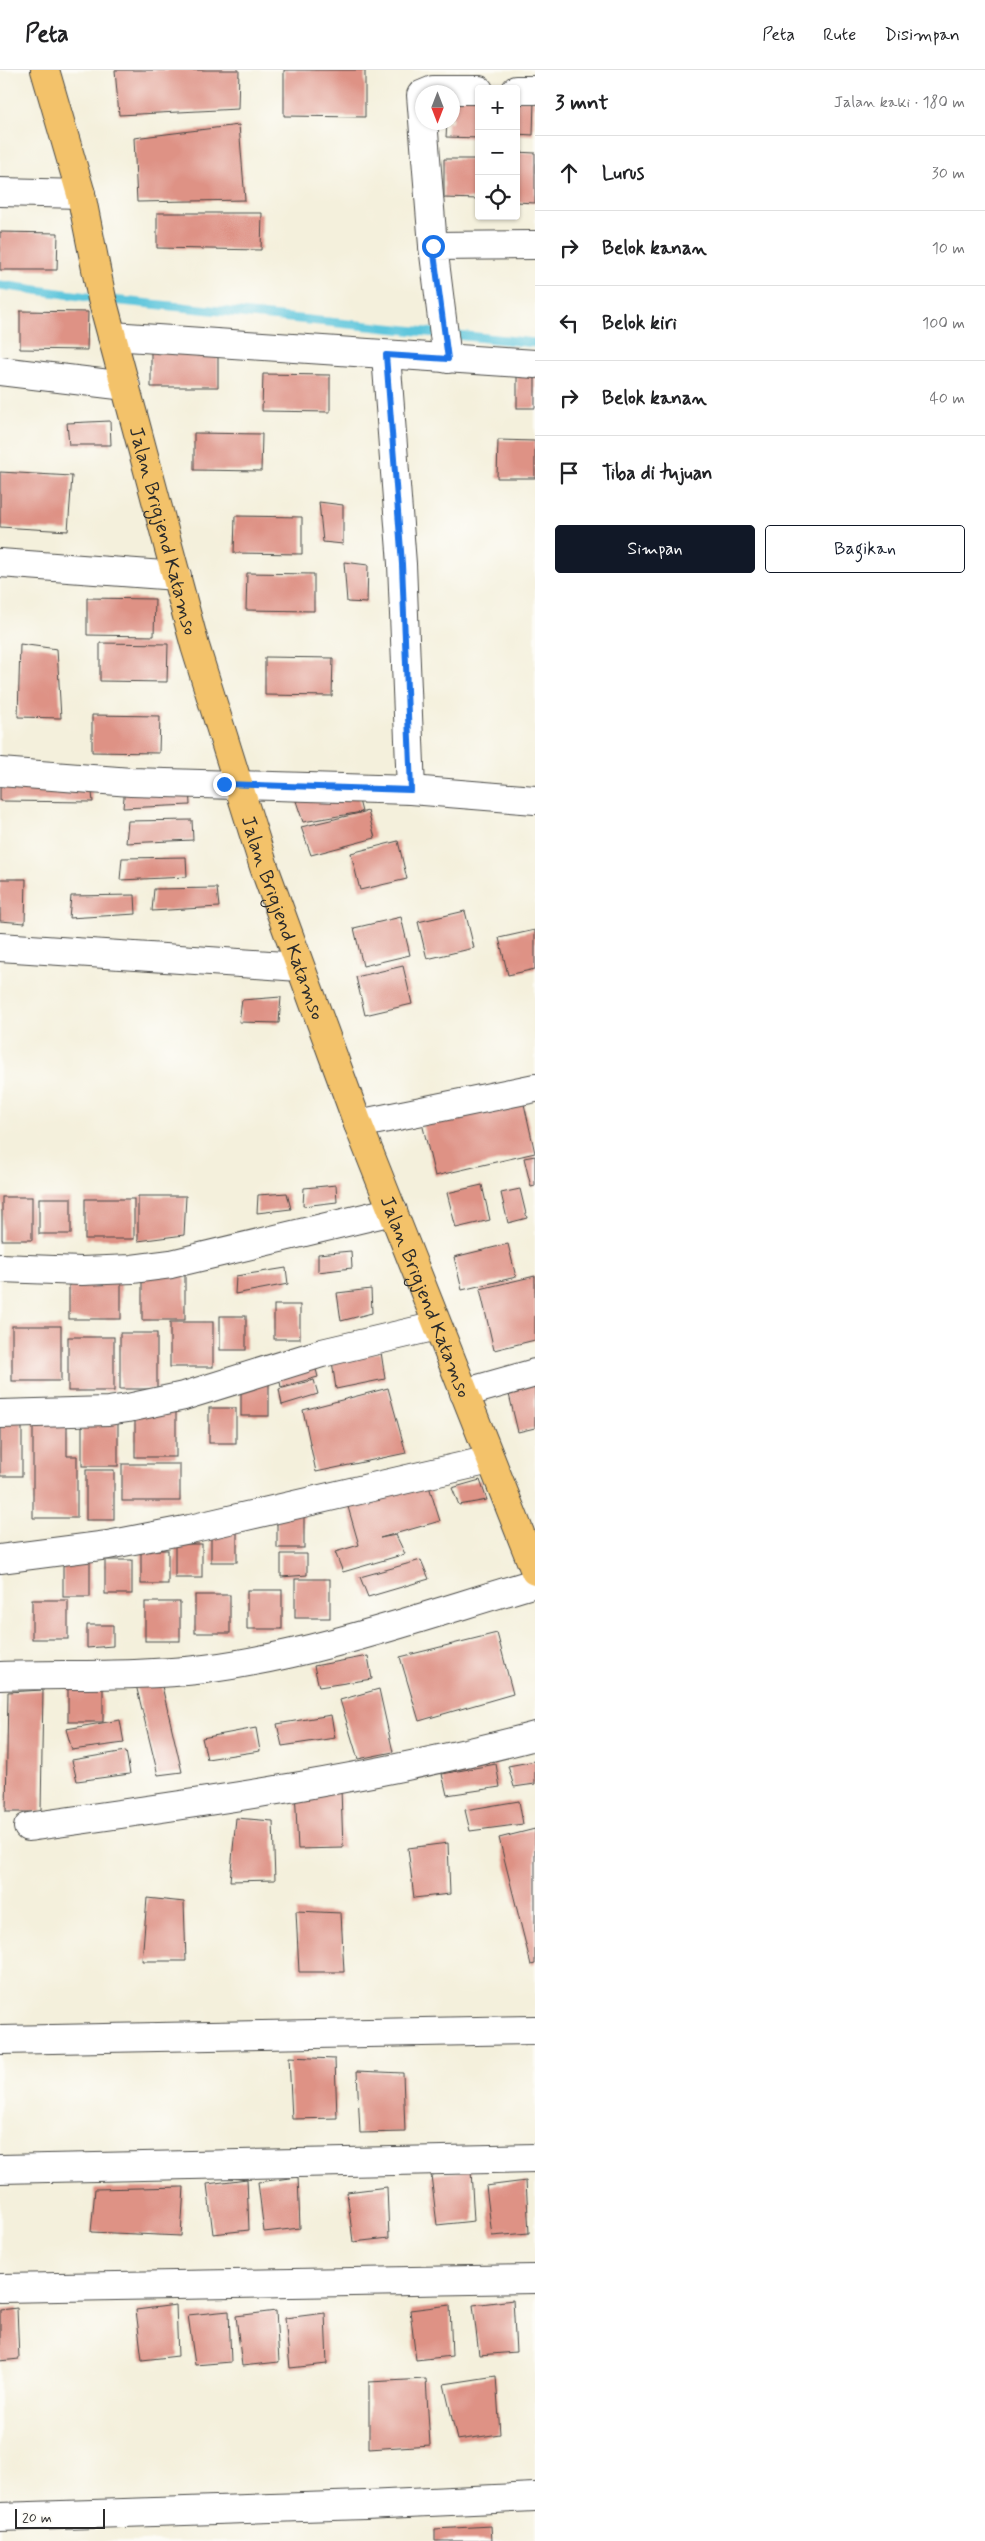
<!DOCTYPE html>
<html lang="id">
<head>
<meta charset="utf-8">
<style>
  :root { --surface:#fff; --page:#f2f2f2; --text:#202124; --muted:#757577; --line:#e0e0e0; --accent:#111827 }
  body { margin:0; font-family:Mynerve,sans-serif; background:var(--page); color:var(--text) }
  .controls { position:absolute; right:15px; top:15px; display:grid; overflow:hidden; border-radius:5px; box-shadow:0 1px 4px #0004 }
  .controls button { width:45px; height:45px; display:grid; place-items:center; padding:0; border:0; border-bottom:1px solid var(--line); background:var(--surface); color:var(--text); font:25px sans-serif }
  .compass { position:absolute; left:415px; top:15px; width:45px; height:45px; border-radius:50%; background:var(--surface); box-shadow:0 1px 4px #0004; rotate:180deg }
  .scale { position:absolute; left:15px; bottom:12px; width:90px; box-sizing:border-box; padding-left:5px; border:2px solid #2b2b2b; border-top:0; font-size:14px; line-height:18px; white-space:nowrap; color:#2b2b2b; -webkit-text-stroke:4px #fdfcf7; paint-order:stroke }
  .stop { position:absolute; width:15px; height:15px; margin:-11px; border:4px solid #1a73e8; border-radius:50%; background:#fff }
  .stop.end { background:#1a73e8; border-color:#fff; box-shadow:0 1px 5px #0008 }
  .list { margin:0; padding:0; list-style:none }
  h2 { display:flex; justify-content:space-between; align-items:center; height:65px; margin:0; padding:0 20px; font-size:21px }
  h2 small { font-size:16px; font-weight:400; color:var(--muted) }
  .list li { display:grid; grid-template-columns:32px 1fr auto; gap:15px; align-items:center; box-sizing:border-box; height:75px; padding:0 20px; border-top:1px solid var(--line) }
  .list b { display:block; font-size:19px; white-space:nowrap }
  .list em { font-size:16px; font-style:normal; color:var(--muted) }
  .actions { display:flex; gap:10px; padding:15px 20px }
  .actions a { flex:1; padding:11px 0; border:1px solid var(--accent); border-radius:5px; text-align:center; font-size:18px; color:var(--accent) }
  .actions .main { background:var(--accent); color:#fff }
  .icon { flex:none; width:28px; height:28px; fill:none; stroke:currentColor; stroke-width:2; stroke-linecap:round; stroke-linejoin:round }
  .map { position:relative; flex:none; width:535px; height:2471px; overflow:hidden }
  header { display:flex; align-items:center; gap:30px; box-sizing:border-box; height:70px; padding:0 25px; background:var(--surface); border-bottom:1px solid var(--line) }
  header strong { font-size:24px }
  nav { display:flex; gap:28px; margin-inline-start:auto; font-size:18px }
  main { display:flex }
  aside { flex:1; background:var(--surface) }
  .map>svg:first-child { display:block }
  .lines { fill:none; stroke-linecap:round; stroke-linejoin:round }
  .stream { stroke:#5fc6dc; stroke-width:9 }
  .building { fill:#de9285 }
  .street-casing { stroke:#494946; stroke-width:30 }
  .highway-casing { stroke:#494946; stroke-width:30 }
  .street { stroke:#fff; stroke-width:28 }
  .highway { stroke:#f3c26a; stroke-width:28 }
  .route { stroke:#1a73e8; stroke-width:6 }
  .labels { text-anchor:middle; stroke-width:4; stroke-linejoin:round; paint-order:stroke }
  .street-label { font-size:20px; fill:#2b2b2b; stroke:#fdfcf7 }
</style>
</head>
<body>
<header>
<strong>Peta</strong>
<nav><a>Peta</a><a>Rute</a><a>Disimpan</a></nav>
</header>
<main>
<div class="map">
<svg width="535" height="2471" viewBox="0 0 535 2471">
  <rect width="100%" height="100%" fill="#fdfcf7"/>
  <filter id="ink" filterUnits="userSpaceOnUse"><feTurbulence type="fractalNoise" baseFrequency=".02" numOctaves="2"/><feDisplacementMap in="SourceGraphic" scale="10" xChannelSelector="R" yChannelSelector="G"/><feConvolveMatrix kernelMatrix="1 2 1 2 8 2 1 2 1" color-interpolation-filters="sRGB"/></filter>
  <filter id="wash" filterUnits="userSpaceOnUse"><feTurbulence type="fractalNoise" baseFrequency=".0096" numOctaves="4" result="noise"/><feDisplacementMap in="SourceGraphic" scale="20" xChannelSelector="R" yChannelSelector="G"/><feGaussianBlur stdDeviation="1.12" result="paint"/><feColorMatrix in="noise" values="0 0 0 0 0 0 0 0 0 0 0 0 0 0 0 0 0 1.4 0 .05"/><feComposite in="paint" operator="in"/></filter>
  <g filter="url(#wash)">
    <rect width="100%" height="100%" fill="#f4f0dc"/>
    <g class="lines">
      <path class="stream" d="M 0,215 L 102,229 L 535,273"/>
    </g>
    <g id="blocks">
      <g class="building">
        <path d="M 115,0 L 239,0 L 238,39 L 119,45 Z"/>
        <path d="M 284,0 L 365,0 L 365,47 L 284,46 Z"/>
        <path d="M 452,26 L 479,26 L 479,68 L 446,67 L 447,52 L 452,52 Z"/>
        <path d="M 516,30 L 534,30 L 533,65 L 516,64 Z"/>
        <path d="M 239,55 L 245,130 L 137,132 L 134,68 Z"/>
        <path d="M 516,82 L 535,83 L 535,133 L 516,132 Z"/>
        <path d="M 444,89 L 479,89 L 479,129 L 444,128 Z"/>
        <path d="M 157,143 L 262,143 L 261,180 L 157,178 Z"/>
        <path d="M 0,162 L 58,163 L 57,200 L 0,200 Z"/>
        <path d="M 20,241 L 88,242 L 87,280 L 20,279 Z"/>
        <path d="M 151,279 L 218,280 L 218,317 L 151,317 Z"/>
        <rect x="517" y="301" width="18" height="37"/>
        <path d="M 263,304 L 330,305 L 330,342 L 262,341 Z"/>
        <path d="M 110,351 L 111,375 L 69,375 L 67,353 Z"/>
        <path d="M 194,363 L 262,364 L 261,401 L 194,400 Z"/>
        <path d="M 498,370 L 535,371 L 535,408 L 497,408 Z"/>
        <path d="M 0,402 L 72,406 L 68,461 L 0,457 Z"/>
        <path d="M 319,432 L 343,435 L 343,474 L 323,472 Z"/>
        <path d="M 235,446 L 302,447 L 302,484 L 234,483 Z"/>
        <path d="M 344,492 L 368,495 L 367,533 L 347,532 Z"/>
        <path d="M 247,503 L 314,504 L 314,541 L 246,540 Z"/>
        <path d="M 87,528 L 155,529 L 154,566 L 87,565 Z"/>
        <path d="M 100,573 L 168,574 L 167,612 L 100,611 Z"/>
        <path d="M 20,574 L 57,579 L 61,648 L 18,647 Z"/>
        <path d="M 265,587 L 333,588 L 332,626 L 265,625 Z"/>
        <path d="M 92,645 L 160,646 L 159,683 L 92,682 Z"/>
        <path d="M 0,708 L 91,713 L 93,732 L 0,731 Z"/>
        <path d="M 189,715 L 190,735 L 123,738 L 125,716 Z"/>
        <path d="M 357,722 L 362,742 L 303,752 L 296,731 Z"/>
        <path d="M 368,741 L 375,768 L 311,785 L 301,757 Z"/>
        <path d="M 192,750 L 193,770 L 126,773 L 128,751 Z"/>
        <path d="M 398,771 L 407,809 L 360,820 L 351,783 Z"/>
        <path d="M 186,787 L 187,807 L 120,810 L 122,788 Z"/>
        <path d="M 0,809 L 26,809 L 25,853 L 0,851 Z"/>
        <path d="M 217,818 L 219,837 L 152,841 L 154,819 Z"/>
        <path d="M 135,825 L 136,844 L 69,848 L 71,826 Z"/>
        <path d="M 465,841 L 474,878 L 427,889 L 418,852 Z"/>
        <path d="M 401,847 L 410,885 L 363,896 L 354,858 Z"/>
        <path d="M 535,860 L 535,899 L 508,905 L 499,868 Z"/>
        <path d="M 403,896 L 412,934 L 365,945 L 356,907 Z"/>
        <path d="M 281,927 L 279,953 L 239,952 L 242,930 Z"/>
        <path d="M 522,1025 L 535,1083 L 435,1106 L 421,1049 Z"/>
        <path d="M 535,1086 L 535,1116 L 531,1117 L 524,1088 Z"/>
        <path d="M 336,1115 L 337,1132 L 303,1136 L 304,1118 Z"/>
        <path d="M 482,1115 L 490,1150 L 456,1158 L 447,1123 Z"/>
        <path d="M 520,1119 L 527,1148 L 508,1153 L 501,1123 Z"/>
        <path d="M 287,1123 L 291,1139 L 257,1143 L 258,1125 Z"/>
        <path d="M 138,1126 L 186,1126 L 184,1165 L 138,1171 Z"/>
        <rect x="2" y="1127" width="30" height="43"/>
        <rect x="39" y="1128" width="32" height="36"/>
        <rect x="85" y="1129" width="49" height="40"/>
        <path d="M 508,1174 L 516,1207 L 462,1220 L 454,1187 Z"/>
        <path d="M 351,1181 L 352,1198 L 318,1202 L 318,1184 Z"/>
        <path d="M 286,1198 L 288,1214 L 235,1224 L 236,1206 Z"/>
        <rect x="142" y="1200" width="43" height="50"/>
        <rect x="69" y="1203" width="52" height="46"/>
        <path d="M 535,1206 L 535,1270 L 494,1280 L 480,1219 Z"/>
        <path d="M 371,1219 L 372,1243 L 341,1251 L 337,1223 Z"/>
        <rect x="274" y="1235" width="26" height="34"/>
        <rect x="220" y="1246" width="26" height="34"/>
        <rect x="170" y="1252" width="43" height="45"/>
        <rect x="12" y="1256" width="49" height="55"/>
        <rect x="120" y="1263" width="37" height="56"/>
        <rect x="68" y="1267" width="46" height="54"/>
        <path d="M 381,1282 L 385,1309 L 336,1319 L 332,1291 Z"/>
        <path d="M 314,1292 L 318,1307 L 281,1317 L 278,1302 Z"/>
        <path d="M 535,1309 L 535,1358 L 518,1362 L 507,1316 Z"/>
        <path d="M 314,1310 L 318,1324 L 282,1335 L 279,1319 Z"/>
        <rect x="241" y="1312" width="28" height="34"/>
        <path d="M 388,1318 L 406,1383 L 316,1402 L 303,1340 Z"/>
        <rect x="209" y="1338" width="27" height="35"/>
        <rect x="135" y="1340" width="41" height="47"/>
        <rect x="82" y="1343" width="36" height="53"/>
        <path d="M 33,1345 L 67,1345 L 67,1386 L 77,1386 L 77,1448 L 33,1448 Z"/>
        <rect x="0" y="1351" width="22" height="55"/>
        <rect x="122" y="1394" width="58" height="37"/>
        <rect x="86" y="1400" width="28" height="50"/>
        <path d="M 480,1410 L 487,1430 L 459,1435 L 452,1418 Z"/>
        <path d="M 428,1413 L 440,1451 L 380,1468 L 396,1465 L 405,1484 L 343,1502 L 335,1482 L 359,1475 L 348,1437 Z"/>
        <rect x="277" y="1444" width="27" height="34"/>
        <rect x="211" y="1458" width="26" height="34"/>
        <rect x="175" y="1474" width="27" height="34"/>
        <rect x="141" y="1480" width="27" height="34"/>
        <path d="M 281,1484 L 307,1484 L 307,1505 L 281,1507 Z"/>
        <rect x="105" y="1490" width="27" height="34"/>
        <path d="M 421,1490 L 429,1509 L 368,1527 L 360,1507 Z"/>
        <rect x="63" y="1492" width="27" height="35"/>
        <rect x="295" y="1509" width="35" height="39"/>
        <rect x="247" y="1520" width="35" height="39"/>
        <rect x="195" y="1525" width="35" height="38"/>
        <rect x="32" y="1530" width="36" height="39"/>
        <rect x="145" y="1532" width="35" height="39"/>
        <path d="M 87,1555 L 113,1555 L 113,1576 L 87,1578 Z"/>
        <path d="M 497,1563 L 513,1624 L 419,1651 L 400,1587 Z"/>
        <path d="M 368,1586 L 372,1609 L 319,1617 L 314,1596 Z"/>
        <rect x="68" y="1612" width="35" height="40"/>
        <path d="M 161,1612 L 182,1702 L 158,1705 L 136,1615 Z"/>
        <path d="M 379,1619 L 393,1682 L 358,1689 L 340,1630 Z"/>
        <path d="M 43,1620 L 41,1742 L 6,1742 L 8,1622 Z"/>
        <path d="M 331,1645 L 335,1668 L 282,1676 L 277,1654 Z"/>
        <path d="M 120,1650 L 124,1673 L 72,1680 L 66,1659 Z"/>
        <path d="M 256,1658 L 260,1681 L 207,1689 L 202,1668 Z"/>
        <path d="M 126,1681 L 130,1704 L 77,1711 L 72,1690 Z"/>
        <path d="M 535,1691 L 535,1714 L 514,1717 L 508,1696 Z"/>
        <path d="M 496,1694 L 500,1717 L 447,1725 L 442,1704 Z"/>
        <path d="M 295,1719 L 341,1719 L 343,1778 L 298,1779 Z"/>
        <path d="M 519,1731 L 523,1754 L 470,1761 L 465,1740 Z"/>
        <path d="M 236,1748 L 273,1751 L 275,1810 L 230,1811 Z"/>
        <path d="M 535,1759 L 535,1894 L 531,1895 L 499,1768 Z"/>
        <path d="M 448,1773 L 450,1824 L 414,1828 L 408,1778 Z"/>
        <path d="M 147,1828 L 184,1832 L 186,1891 L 142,1891 Z"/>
        <path d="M 296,1841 L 341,1843 L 344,1902 L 299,1902 Z"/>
        <path d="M 289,1987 L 335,1989 L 337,2048 L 292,2049 Z"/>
        <path d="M 357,2001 L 403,2003 L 405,2062 L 360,2063 Z"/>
        <path d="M 471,2100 L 474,2151 L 437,2155 L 431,2105 Z"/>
        <path d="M 298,2107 L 300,2158 L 264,2162 L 258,2112 Z"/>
        <path d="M 247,2109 L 249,2160 L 213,2164 L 207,2114 Z"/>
        <path d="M 526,2111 L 529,2163 L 492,2166 L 486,2116 Z"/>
        <path d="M 184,2117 L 181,2166 L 91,2162 L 95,2119 Z"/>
        <path d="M 387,2117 L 389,2168 L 353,2172 L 347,2122 Z"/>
        <path d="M 513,2230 L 516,2282 L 479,2285 L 473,2235 Z"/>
        <path d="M 176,2235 L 178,2286 L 142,2290 L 136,2240 Z"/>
        <path d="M 450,2235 L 452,2286 L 416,2290 L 410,2240 Z"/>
        <path d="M 17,2238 L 19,2289 L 0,2291 L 0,2240 Z"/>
        <path d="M 229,2241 L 231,2292 L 195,2295 L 188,2245 Z"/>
        <path d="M 276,2241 L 279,2292 L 242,2296 L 236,2246 Z"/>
        <path d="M 325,2243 L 327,2294 L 290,2298 L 285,2248 Z"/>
        <path d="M 496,2306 L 500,2364 L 457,2370 L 444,2314 Z"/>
        <path d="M 426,2309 L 430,2375 L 369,2379 L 369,2312 Z"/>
        <path d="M 491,2456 L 492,2471 L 435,2471 L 435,2459 Z"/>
      </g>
    </g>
  </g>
  <g filter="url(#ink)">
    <use href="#blocks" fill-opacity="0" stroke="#494946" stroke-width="1"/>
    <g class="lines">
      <g class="street-casing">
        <g id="street">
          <path d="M 516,20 L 535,20"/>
          <path d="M 0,122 L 81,124"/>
          <path d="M 433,176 L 421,25 L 433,20 L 479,20"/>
          <path d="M 112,266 L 535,294"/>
          <path d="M 386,285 L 402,494 L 411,720"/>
          <path d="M 447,289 L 433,176 L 535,175"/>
          <path d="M 0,301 L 126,316"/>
          <path d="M 0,493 L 177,506"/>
          <path d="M 0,702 L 131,712 L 411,720 L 535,730"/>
          <path d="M 0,877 L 299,897"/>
          <path d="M 358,1054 L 535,1018"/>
          <path d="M 0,1198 L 82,1201 L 132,1199 L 171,1194 L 393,1141"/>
          <path d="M 464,1323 L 535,1303"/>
          <path d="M 0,1344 L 108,1341 L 128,1338 L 184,1326 L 322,1283 L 437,1256"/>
          <path d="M 0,1489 L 108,1475 L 190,1459 L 490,1390"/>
          <path d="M 0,1606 C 68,1604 137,1607 205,1599 C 318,1584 426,1545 535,1513"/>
          <path d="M 28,1757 C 199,1733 368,1710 535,1666"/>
          <path d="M 0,1970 L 535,1960"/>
          <path d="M 0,2099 L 535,2088"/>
          <path d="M 0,2218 L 535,2209"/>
          <path d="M 0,2447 L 365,2435 L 535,2427"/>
        </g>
      </g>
      <g class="highway-casing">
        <g id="highway">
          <path id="s1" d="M 45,0 L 81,124 L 102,229 L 195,576 L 264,797 L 358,1054 L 535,1501"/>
        </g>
      </g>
      <use href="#street" class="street"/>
      <use href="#highway" class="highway"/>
    </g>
  </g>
  <g class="lines" filter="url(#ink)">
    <path class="route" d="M 224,714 L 411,720 L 402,494 L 386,285 L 448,289 L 433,176"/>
  </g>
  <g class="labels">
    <g class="street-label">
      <text dy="7" stroke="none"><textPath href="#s1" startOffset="476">Jalan Brigjend Katamso</textPath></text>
      <text dy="7" stroke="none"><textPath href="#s1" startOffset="881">Jalan Brigjend Katamso</textPath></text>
      <text dy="7" stroke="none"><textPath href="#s1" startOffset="1286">Jalan Brigjend Katamso</textPath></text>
    </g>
  </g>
</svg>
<div class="controls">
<button>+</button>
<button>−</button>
<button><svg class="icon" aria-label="locate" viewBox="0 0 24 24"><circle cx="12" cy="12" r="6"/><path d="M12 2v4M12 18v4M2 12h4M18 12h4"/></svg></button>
</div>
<svg class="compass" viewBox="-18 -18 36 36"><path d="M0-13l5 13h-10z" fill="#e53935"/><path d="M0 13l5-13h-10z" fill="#757577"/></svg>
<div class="scale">20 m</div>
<div class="stop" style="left:433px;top:176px"></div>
<div class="stop end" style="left:224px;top:714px"></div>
</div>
<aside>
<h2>3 mnt<small>Jalan kaki · 180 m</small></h2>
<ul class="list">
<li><svg class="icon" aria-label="ahead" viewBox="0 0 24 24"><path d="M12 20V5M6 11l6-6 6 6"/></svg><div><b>Lurus</b></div><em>30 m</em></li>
<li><svg class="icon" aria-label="right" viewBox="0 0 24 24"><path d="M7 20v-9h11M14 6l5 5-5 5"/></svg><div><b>Belok kanan</b></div><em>10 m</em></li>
<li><svg class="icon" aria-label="left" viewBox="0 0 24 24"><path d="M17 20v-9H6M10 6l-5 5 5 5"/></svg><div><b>Belok kiri</b></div><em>100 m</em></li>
<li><svg class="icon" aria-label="right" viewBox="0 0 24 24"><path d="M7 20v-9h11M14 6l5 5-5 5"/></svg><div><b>Belok kanan</b></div><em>40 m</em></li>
<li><svg class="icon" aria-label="arrive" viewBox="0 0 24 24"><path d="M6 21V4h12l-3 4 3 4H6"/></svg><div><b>Tiba di tujuan</b></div></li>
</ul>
<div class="actions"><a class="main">Simpan</a><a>Bagikan</a></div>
</aside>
</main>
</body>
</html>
